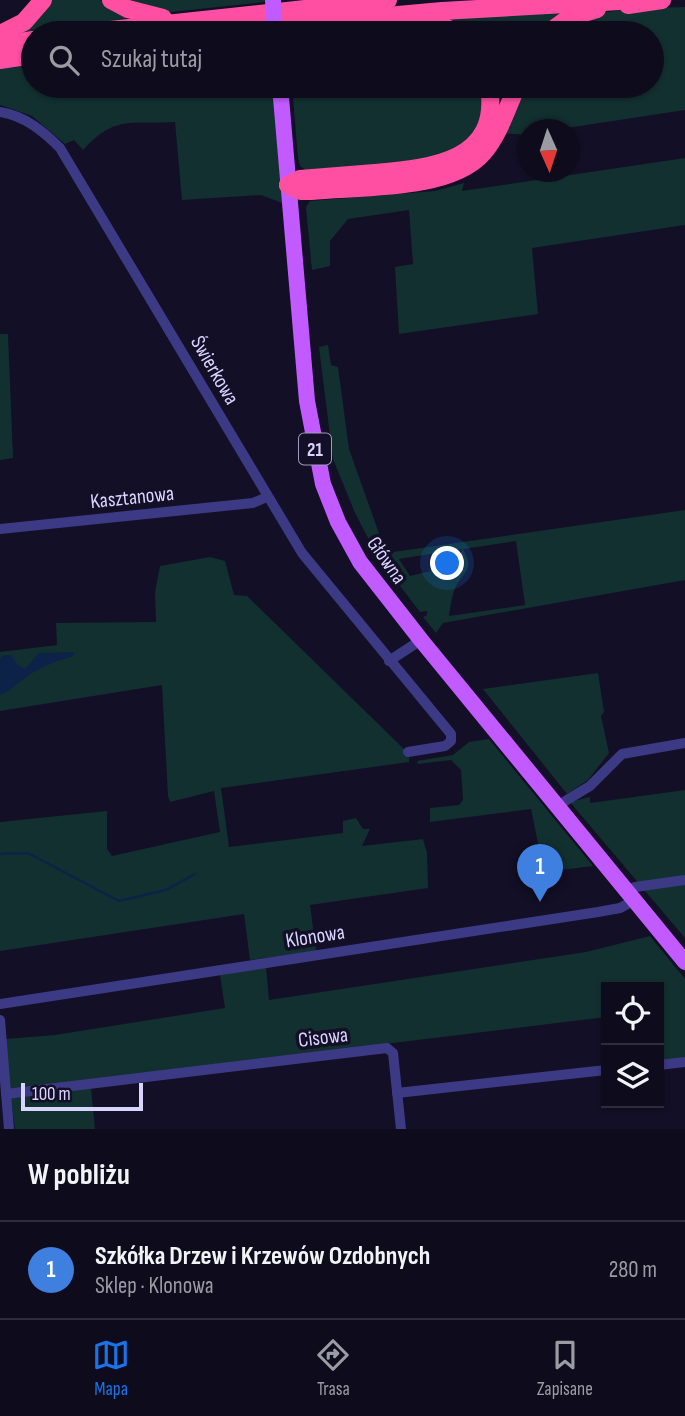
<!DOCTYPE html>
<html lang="pl">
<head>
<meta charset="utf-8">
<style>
  :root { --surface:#0e0b1c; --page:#1c1929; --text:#f1f3f6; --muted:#9b9ba3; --line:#2e2b3b; --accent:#1a73e8 }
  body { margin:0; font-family:"Sofia Sans Condensed",sans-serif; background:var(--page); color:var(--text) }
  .controls { position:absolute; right:21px; bottom:21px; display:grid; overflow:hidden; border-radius:0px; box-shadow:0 2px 5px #0004 }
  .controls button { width:63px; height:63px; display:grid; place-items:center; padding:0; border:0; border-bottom:2px solid var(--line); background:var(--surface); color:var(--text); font:35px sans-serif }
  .compass { position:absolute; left:517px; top:119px; width:63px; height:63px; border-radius:50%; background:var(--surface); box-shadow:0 2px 5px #0004; rotate:177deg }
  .scale { position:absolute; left:21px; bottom:18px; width:122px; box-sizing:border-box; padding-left:7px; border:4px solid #d9d4ff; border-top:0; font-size:19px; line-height:24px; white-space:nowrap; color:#d9d4ff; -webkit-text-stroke:5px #130f26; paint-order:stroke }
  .you { position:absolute; left:448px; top:564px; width:24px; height:24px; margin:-18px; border:5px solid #fff; border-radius:50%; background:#1a73e8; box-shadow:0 0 0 10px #1a73e833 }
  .badge { display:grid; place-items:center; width:46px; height:46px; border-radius:50%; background:var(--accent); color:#fff; font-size:23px; font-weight:700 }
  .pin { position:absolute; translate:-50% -58px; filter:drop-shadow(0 2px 4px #0008) }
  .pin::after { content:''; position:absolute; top:37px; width:24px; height:21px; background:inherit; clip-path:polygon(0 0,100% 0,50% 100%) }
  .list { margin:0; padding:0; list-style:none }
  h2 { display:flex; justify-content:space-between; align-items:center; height:91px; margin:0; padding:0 28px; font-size:30px }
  h2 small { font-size:23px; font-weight:400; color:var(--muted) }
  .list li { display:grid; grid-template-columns:46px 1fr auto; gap:21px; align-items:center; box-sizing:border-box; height:98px; padding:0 28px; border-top:2px solid var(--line) }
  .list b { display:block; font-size:26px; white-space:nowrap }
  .list p { margin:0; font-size:23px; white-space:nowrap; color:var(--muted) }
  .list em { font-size:23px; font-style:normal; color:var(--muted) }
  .icon { flex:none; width:38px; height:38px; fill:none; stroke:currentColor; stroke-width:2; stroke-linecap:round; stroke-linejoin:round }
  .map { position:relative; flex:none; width:685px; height:1129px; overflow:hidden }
  .search { position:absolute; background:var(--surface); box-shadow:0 2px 5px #0004; left:21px; right:21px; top:21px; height:77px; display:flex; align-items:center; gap:18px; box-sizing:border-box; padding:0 24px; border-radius:38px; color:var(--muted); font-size:26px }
  .sheet { height:189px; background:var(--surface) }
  nav { display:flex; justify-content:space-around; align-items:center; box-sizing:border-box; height:98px; border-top:2px solid var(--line); background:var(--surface); font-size:19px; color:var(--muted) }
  nav a { display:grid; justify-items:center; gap:4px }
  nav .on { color:var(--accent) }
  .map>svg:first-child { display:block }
  .green { fill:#12302f; fill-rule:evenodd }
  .water { fill:#0c2248 }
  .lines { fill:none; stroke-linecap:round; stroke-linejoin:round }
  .stream { stroke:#0c2248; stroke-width:2.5 }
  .street { stroke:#3d3a85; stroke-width:10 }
  .primary { stroke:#c25bff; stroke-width:16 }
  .highway { stroke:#ff4fa3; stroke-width:18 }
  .primary-bridge { stroke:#c25bff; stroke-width:16 }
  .labels { text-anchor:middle; stroke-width:7; stroke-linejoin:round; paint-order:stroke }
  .shield { fill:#130f26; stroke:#9e99be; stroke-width:2 }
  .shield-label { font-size:19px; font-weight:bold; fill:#d9d4ff }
  .street-label { font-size:21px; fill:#d9d4ff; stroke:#130f26 }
</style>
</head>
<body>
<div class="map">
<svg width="685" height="1129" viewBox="0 0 685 1129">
  <rect width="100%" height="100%" fill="#130f26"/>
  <g class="green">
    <path d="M 50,0 L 100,0 L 131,18 L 17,34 Z"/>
    <path d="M 118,0 L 265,0 L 265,2 L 170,12 L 155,11 Z"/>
    <path d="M 685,7 L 685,110 L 560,129 L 528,130 L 527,135 L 501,133 L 524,86 L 652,86 L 652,33 L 555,33 C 592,6 641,9 685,7 Z"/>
    <path d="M 571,11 L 542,33 L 464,33 L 441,19 Z"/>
    <path d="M 399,25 L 446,33 L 297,33 Z"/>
    <path d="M 33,64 L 33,86 L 263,86 L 264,89 L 269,89 L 274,99 L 282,203 L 261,195 L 182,200 L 175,122 C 131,125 116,114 83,150 L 74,140 L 65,144 L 32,116 L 0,105 L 0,69 Z"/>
    <path d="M 292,86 L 485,86 L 486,102 L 474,137 L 438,160 L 306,170 L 300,166 L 298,157 Z"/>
    <path d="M 685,158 L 685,225 L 532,248 L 538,314 L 399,334 L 395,267 L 413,264 L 409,210 L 348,219 L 330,241 L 330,266 L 312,270 L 306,207 L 310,201 L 435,191 L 464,183 L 462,191 Z"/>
    <path d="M 0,334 L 8,334 L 13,458 L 0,460 Z"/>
    <path d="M 328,345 L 331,365 L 338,367 L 349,449 L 386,553 L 685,510 L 685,580 L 443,623 L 436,633 L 423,617 L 427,615 L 427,611 L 420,612 L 381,561 L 387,560 L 386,554 L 377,555 L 355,513 L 333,459 L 319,347 ZM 516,541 L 525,605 L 449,616 C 450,607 452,596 455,588 C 464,570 475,571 463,549 ZM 462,549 L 457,565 L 410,576 L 399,559 Z"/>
    <path d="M 210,557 L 225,561 L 234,595 L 247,596 L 409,754 L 409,762 L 221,788 L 229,847 L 343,833 L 343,821 L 356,818 L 363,829 L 370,829 L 362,846 L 423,839 L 427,853 L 428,888 L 310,905 L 316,951 L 250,960 L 244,914 L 0,951 L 0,822 L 107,811 L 107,849 L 112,856 L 220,832 L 214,791 L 170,802 L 168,796 L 162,685 L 0,711 L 0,652 L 57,645 L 56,623 L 156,622 L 155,592 L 160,566 Z"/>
    <path d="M 598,673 L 604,712 L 601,716 L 609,753 L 588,780 L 567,794 L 483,689 Z"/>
    <path d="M 489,739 L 593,866 L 544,872 L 531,809 L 430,822 L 430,808 L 459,805 L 463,800 L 461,770 L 451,760 L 418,764 L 417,761 L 453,755 L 469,742 Z"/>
    <path d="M 685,790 L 685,938 L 570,802 L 590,797 L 590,803 Z"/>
    <path d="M 650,936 L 685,979 L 685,1059 L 659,1062 L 659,987 L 606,987 L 606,1017 L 10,1090 L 5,1039 L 55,1035 L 225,1008 L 220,975 L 266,967 L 269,1000 L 586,952 Z"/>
    <path d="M 91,1088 L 95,1129 L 15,1129 L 11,1098 Z"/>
  </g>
  <path class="water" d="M 74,652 L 73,656 C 57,661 43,666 29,675 C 18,682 13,690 0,695 L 0,659 L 3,655 L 11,655 L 18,665 L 25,669 L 39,653 Z"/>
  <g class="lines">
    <path class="stream" d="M 0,854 L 28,853 L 119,901 L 166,890 L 195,874"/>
    <g class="street">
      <path d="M 0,112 C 25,116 43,131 60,148 L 302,553 L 451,734 L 451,741 L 445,746 L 408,752"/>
      <path d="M 0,529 L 253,503 L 267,497"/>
      <path d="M 389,661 L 421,640"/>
      <path d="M 557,806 L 590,786 L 622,754 L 685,743"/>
      <path d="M 627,891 L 635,887 L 685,880"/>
      <path d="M 0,1004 L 598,912 L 620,908 L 635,900"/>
      <path d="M 0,1020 L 9,1129"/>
      <path d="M 659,1065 L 685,1062"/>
      <path d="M 397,1093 L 606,1070"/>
      <path d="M 6,1094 L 387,1048 L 393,1053 L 401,1129"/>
    </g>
    <path class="primary" d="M 280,86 L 307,401 L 323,484 L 338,522 L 360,562 L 421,640 L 685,962"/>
    <g class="highway">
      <path d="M 111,0 L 128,9 L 163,18"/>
      <path d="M 628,5 L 662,0"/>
      <path d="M 410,18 L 443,26 L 456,33"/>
      <path d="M 82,33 L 388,0"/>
      <path d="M 201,33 L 442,11 L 638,0"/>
      <path d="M 548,33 L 570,17 L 597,9"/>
      <path d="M 0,34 L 24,22 L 43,0"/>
      <path d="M 0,45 L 33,40"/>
      <path d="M 0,60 L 33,55"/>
      <path d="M 288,185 L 301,191 L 311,191 C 358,186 450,191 483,153 C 499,135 507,108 517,86"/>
      <path d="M 288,185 L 300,179 C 325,177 350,175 375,173 C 431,168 501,162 489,86"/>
    </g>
    <path class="primary-bridge" d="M 273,0 L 275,33"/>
  </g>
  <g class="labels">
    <rect class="shield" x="299" y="433.5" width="32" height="31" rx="5"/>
    <g class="shield-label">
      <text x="315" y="456">21</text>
    </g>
    <g class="street-label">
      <text transform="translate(215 370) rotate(60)" y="7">Świerkowa</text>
      <text transform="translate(132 497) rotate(-6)" y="7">Kasztanowa</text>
      <text transform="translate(387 560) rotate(55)" y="7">Główna</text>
      <text transform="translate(315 936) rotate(-9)" y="7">Klonowa</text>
      <text transform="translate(323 1037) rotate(-7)" y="7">Cisowa</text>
    </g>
  </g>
</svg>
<div class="controls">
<button><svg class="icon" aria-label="locate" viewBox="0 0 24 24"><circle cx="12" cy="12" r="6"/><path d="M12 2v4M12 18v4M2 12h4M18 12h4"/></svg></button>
<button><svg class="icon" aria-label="layers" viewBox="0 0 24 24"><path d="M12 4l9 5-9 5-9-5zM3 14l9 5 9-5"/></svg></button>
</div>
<svg class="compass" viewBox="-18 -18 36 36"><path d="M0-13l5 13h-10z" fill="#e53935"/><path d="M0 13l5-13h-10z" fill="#9b9ba3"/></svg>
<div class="scale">100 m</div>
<div class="you"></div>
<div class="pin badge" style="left:540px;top:902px;background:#3f7fe0">1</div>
<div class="search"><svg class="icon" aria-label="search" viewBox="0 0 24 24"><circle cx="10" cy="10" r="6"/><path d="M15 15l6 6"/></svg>Szukaj tutaj</div>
</div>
<section class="sheet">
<h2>W pobliżu<small></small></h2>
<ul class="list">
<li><span class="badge" style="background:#3f7fe0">1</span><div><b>Szkółka Drzew i Krzewów Ozdobnych</b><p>Sklep · Klonowa</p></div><em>280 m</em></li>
</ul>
</section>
<nav>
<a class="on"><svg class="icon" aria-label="map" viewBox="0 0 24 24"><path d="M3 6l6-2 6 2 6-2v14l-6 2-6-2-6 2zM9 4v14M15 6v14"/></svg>Mapa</a>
<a><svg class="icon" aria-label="directions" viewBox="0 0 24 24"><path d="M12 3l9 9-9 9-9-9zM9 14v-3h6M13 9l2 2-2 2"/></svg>Trasa</a>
<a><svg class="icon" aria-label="saved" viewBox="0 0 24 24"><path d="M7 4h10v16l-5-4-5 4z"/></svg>Zapisane</a>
</nav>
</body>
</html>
